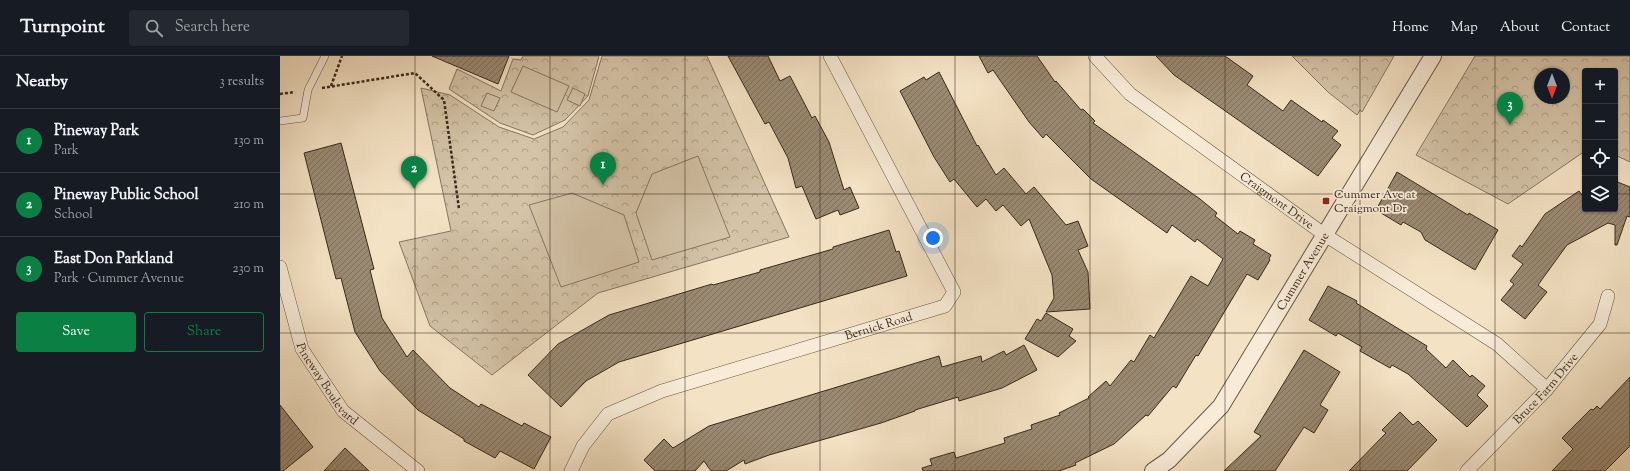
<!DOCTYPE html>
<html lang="en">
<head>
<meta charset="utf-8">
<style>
  :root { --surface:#171b24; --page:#242831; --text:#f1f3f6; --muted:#9ea1a6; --line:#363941; --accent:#0b8043 }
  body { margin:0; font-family:"Sorts Mill Goudy",serif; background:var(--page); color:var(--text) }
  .controls { position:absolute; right:12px; top:12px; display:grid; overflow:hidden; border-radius:4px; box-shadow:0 1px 3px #0004 }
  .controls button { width:36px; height:36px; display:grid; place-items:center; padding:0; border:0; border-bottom:1px solid var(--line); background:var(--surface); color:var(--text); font:20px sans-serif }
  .compass { position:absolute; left:1254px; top:12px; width:36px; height:36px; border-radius:50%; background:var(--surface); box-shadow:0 1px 3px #0004; rotate:180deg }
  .you { position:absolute; left:653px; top:182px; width:14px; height:14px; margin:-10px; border:3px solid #fff; border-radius:50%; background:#1a73e8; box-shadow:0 0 0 6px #1a73e833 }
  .badge { display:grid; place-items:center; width:26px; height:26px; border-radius:50%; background:var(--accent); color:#fff; font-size:13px; font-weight:700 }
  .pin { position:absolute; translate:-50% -33px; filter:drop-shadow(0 1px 2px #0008) }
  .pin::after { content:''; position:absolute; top:21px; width:14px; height:12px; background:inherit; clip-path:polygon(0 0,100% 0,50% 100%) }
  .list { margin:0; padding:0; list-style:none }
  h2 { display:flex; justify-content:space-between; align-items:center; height:52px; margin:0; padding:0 16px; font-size:17px }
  h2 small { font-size:13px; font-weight:400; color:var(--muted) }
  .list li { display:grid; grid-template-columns:26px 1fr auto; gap:12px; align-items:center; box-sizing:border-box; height:64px; padding:0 16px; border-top:1px solid var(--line) }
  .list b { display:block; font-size:15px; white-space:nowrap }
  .list p { margin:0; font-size:13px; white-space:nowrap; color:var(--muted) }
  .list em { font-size:13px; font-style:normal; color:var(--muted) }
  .actions { display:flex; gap:8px; padding:12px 16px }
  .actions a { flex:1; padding:9px 0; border:1px solid var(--accent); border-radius:4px; text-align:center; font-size:14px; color:var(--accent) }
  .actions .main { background:var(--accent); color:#fff }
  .icon { flex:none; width:22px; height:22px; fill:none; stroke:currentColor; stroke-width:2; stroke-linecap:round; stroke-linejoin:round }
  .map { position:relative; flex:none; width:1350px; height:415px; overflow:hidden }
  header { display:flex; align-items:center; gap:24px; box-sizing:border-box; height:56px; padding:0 20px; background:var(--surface); border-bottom:1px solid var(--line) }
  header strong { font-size:19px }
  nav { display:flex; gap:22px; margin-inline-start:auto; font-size:14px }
  .search { width:280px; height:36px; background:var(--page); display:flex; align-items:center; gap:10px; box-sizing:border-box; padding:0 14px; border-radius:4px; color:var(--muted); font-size:15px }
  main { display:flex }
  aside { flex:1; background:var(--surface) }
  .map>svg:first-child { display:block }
  .forest { fill:url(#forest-crowns); stroke:#867662; fill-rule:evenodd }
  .garden { fill:#d4c3a7; stroke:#867662 }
  .building { fill:url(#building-hatch); stroke:#382a1c }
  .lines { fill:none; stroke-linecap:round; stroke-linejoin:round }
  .service-casing { stroke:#675846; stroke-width:8 }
  .minor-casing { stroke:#675846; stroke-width:14 }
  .tertiary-casing { stroke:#675846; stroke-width:18 }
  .path { stroke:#382a1c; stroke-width:2.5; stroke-dasharray:3 2; stroke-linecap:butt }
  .service { stroke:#f8ecd9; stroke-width:7 }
  .minor { stroke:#f8ecd9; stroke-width:13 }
  .tertiary { stroke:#f8ecd9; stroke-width:16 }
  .grid { fill:none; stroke:#382a1c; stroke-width:1; stroke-opacity:0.55 }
  .poi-dot { fill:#8f2418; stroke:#f8ecd9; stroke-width:1.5 }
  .labels { text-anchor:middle; stroke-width:3.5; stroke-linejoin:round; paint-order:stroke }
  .poi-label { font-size:12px; fill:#382a1c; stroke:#f8ecd9; text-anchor:start }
  .street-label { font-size:12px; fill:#382a1c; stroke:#f8ecd9 }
</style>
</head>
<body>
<header>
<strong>Turnpoint</strong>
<div class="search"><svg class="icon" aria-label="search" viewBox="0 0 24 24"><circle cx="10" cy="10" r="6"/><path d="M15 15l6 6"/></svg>Search here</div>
<nav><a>Home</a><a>Map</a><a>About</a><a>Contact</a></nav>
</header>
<main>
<aside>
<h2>Nearby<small>3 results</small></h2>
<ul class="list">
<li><span class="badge">1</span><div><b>Pineway Park</b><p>Park</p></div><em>130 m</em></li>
<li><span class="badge">2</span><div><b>Pineway Public School</b><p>School</p></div><em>210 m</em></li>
<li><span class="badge">3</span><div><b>East Don Parkland</b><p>Park · Cummer Avenue</p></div><em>230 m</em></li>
</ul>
<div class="actions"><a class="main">Save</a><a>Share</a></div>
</aside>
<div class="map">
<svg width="1350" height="415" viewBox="0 0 1350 415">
  <defs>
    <pattern id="forest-crowns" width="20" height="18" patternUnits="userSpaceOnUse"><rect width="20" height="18" fill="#d4c3a7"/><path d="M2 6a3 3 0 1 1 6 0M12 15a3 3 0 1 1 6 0" fill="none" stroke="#ad9f87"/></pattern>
    <pattern id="building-hatch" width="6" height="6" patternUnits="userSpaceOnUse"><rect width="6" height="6" fill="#9a8a73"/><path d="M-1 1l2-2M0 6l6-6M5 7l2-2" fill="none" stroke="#7f715e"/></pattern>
  </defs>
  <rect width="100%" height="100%" fill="#f4e2c4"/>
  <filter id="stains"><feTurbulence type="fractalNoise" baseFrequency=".005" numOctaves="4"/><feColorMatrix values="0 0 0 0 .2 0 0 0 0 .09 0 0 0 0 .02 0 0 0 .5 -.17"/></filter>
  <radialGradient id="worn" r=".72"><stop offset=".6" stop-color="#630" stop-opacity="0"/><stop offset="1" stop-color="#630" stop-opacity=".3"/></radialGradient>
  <g class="forest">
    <path d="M 243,0 L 319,0 L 308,40 L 285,64 L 253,79 L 220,67 L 169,33 L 177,13 L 221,35 L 233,3 L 241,4 Z"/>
    <path d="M 322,0 L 427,0 L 509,181 L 318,237 L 212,319 L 150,270 L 119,186 L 171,175 L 141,32 L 170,39 L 219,71 L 254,83 L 283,71 L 309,44 Z"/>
    <path d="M 1012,0 L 1114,0 L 1082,56 L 1080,54 L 1077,59 L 1048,36 Z"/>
    <path d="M 1195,0 L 1350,0 L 1350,106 L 1335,99 L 1335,15 L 1305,15 L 1305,95 L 1228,148 L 1136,99 ZM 1260,18 L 1284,18 L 1284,42 L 1260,42 Z"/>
  </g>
  <g class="garden">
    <path d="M 243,10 L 289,30 L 277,56 L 231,36 Z"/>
    <path d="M 293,32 L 305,38 L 300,50 L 287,44 Z"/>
    <path d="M 207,37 L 220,42 L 214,55 L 201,50 Z"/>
    <path d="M 418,100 L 450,181 L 372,204 L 356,157 L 372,118 Z"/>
    <path d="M 292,137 L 344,159 L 359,206 L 281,231 L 249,149 Z"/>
  </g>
  <g class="building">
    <path d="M 152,0 L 229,0 L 218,28 Z"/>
    <path d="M 448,0 L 488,0 L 500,25 L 510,20 L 532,62 L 535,60 L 549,86 L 564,134 L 570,131 L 579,152 L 560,159 L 558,154 L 536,163 L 522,130 L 516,132 L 508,102 L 489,66 L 485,68 Z"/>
    <path d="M 699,0 L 757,0 L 775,26 L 776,25 L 801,54 L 803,53 L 815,65 L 813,67 L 920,143 L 937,157 L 935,160 L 958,178 L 960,175 L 975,184 L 973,188 L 991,199 L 989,203 L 990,204 L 978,224 L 967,218 L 918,300 L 916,299 L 896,332 L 893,330 L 868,360 L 866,359 L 834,388 L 795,407 L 796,409 L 779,415 L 643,415 L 642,412 L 652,409 L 650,403 L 674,396 L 676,402 L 725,387 L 724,382 L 752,373 L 751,369 L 780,359 L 779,357 L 809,342 L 808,341 L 826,325 L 830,330 L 851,304 L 854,306 L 870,279 L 874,282 L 911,220 L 928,230 L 943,203 L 917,183 L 915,186 L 892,169 L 887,177 L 811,123 L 766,78 L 763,82 L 749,66 L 713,14 L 708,17 Z"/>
    <path d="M 876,0 L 945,0 L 973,20 L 967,29 L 1003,55 L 1011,44 L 1042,66 L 1043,64 L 1058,75 L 1052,82 L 1061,89 L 1038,120 L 894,19 Z"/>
    <path d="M 659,16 L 697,90 L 698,89 L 716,119 L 724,112 L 746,138 L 754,131 L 786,169 L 798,165 L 808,190 L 798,194 L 808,216 L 810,253 L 766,256 L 774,242 L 772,219 L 749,163 L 741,170 L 723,149 L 716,155 L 706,143 L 697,151 L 674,123 L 670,126 L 654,101 L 620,35 L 644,21 L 646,24 Z"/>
    <path d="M 61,87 L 94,213 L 90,214 L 102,262 L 127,301 L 133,294 L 170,332 L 199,351 L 201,348 L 242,370 L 244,367 L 271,381 L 254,413 L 220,395 L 215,402 L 184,385 L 184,383 L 138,354 L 100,315 L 75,276 L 61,222 L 56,223 L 24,97 Z"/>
    <path d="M 1117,116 L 1188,159 L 1189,157 L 1218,174 L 1195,214 L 1145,184 L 1141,176 L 1123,166 L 1121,169 L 1096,154 Z"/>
    <path d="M 1335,125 L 1350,131 L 1350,161 L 1347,160 L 1337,189 L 1335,189 L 1335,169 L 1328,167 L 1287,189 L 1258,229 L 1267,236 L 1245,263 L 1221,244 L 1234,228 L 1230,225 L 1243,208 L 1232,200 L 1240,189 L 1242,191 L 1265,158 L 1299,135 L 1305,143 L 1305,153 L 1335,153 Z"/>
    <path d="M 609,174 L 616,196 L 619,195 L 627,220 L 339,306 L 306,325 L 281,351 L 248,319 L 278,288 L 329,259 L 432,228 L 433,229 L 480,216 L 480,214 L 553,193 L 553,191 Z"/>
    <path d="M 1048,230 L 1077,245 L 1076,247 L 1147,290 L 1146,293 L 1166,312 L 1173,304 L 1190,321 L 1192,319 L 1205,330 L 1197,339 L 1208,350 L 1187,371 L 1128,318 L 1112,309 L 1110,312 L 1080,295 L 1082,291 L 1058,277 L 1056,280 L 1029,264 Z"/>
    <path d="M 766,257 L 793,273 L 789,280 L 796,285 L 778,301 L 745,283 L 757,263 L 761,265 Z"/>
    <path d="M 744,289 L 757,314 L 722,332 L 679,345 L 678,341 L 635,354 L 635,355 L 601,367 L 489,399 L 465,408 L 464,404 L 446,415 L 431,415 L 424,405 L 415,415 L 375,415 L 364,404 L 384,383 L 393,392 L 429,370 L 659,300 L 662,311 L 701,300 L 702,306 L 724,295 L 726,299 Z"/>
    <path d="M 1024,294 L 1060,316 L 1040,349 L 1048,354 L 1034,377 L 1024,371 L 995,415 L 944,415 L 981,380 L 974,376 Z"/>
    <path d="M 1350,321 L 1350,390 L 1325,415 L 1272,415 L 1293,393 L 1282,382 L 1311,353 L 1313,354 L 1317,350 L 1320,353 Z"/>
    <path d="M 0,349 L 33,391 L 3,415 L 0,415 Z"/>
    <path d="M 1120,356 L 1133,369 L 1138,365 L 1157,384 L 1127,415 L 1069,415 L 1106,377 L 1102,374 Z"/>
    <path d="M 65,392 L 89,415 L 44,415 Z"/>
  </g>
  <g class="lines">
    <g class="service-casing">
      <path id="service" d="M 0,65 L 23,62 L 28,34 L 45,0"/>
    </g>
    <g class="minor-casing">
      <g id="minor">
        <path id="s1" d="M 815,0 L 850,38 L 1045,179 L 1217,288 L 1267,333"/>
        <path id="s2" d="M 0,211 L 22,293 L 63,355 L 138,415"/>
        <path id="s3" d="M 291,415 L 303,390 L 328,358 L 382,335 L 665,250 L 674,236 L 550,0"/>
        <path id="s4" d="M 1187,415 L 1267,333 L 1320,268 L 1328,240"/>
      </g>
    </g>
    <g class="tertiary-casing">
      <g id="tertiary">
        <path id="s5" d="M 873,415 L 889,404 L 941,350 L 1153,0"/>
      </g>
    </g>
    <g class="path">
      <path d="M 51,30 L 62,0"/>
      <path d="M 42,32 L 135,17 L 164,44 L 179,153"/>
      <path d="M 0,38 L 15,36"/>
    </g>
    <use href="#service" class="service"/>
    <use href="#minor" class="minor"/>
    <use href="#tertiary" class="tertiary"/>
  </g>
  <path class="grid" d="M 135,0 L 135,415M 270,0 L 270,415M 405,0 L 405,415M 540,0 L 540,415M 675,0 L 675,415M 810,0 L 810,415M 945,0 L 945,415M 1080,0 L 1080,415M 1215,0 L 1215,415M 0,138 L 1305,138M 1335,138 L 1350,138M 0,277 L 1350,277"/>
  <rect class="poi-dot" x="1042" y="141" width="8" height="8" rx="2"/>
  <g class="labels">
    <g class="poi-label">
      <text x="1054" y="142">Cummer Ave at<tspan x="1054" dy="14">Craigmont Dr</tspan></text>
    </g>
    <g class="street-label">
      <text dy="4" stroke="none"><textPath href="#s1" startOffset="233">Craigmont Drive</textPath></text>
      <text dy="4" stroke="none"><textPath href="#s5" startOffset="252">Cummer Avenue</textPath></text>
      <text dy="4" stroke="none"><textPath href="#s3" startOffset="353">Bernick Road</textPath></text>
      <text dy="4" stroke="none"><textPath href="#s2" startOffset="128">Pineway Boulevard</textPath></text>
      <text dy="4" stroke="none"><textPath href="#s4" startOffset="114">Bruce Farm Drive</textPath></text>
    </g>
  </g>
  <rect width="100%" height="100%" filter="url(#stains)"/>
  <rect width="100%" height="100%" fill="url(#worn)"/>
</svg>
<div class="controls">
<button>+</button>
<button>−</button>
<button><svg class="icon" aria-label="locate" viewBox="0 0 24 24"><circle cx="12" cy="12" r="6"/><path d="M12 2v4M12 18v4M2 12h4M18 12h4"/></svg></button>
<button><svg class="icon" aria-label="layers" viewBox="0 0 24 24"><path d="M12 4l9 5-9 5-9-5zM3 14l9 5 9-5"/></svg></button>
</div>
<svg class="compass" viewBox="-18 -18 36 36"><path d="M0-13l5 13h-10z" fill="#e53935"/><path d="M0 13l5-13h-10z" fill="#9ea1a6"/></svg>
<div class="you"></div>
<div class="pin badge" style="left:323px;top:129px">1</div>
<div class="pin badge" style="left:134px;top:133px">2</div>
<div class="pin badge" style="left:1230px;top:69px">3</div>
</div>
</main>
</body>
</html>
